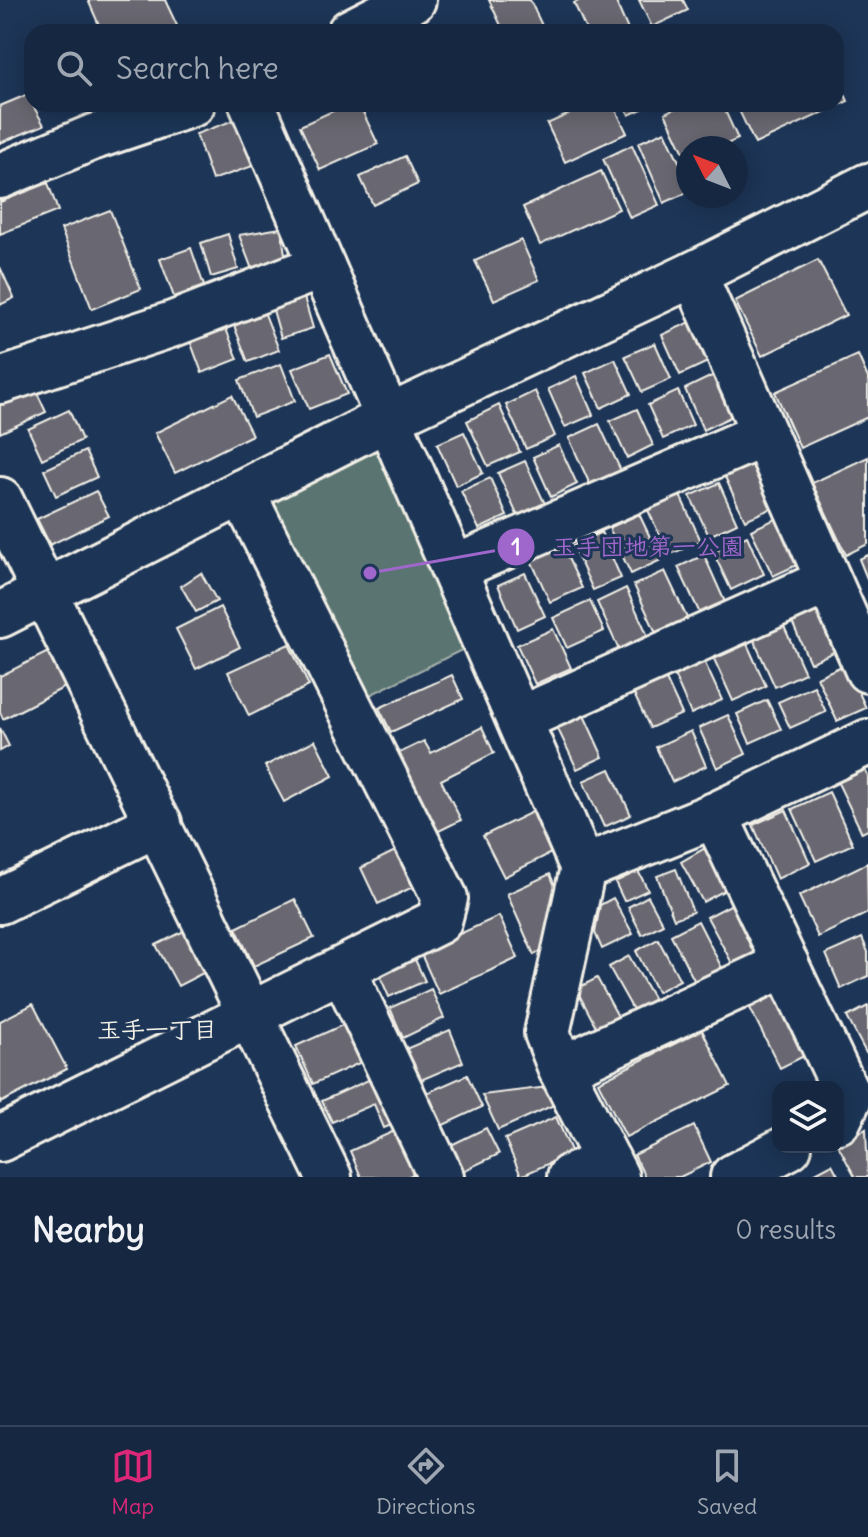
<!DOCTYPE html>
<html lang="en">
<head>
<meta charset="utf-8">
<style>
  :root { --surface:#162841; --page:#1f3048; --text:#f1f3f6; --muted:#9ea6b1; --line:#35445a; --accent:#db2777 }
  body { margin:0; font-family:Delius,"Klee One",sans-serif; background:var(--page); color:var(--text) }
  .controls { position:absolute; right:24px; bottom:24px; display:grid; overflow:hidden; border-radius:16px; box-shadow:0 4px 20px #0003 }
  .controls button { width:72px; height:72px; display:grid; place-items:center; padding:0; border:0; border-bottom:2px solid var(--line); background:var(--surface); color:var(--text); font:40px sans-serif }
  .compass { position:absolute; left:676px; top:136px; width:72px; height:72px; border-radius:50%; background:var(--surface); box-shadow:0 4px 20px #0003; rotate:312deg }
  .list { margin:0; padding:0; list-style:none }
  h2 { display:flex; justify-content:space-between; align-items:center; height:104px; margin:0; padding:0 32px; font-size:34px }
  h2 small { font-size:26px; font-weight:400; color:var(--muted) }
  .icon { flex:none; width:44px; height:44px; fill:none; stroke:currentColor; stroke-width:2; stroke-linecap:round; stroke-linejoin:round }
  .map { position:relative; flex:none; width:868px; height:1177px; overflow:hidden }
  .search { position:absolute; background:var(--surface); box-shadow:0 4px 20px #0003; left:24px; right:24px; top:24px; height:88px; display:flex; align-items:center; gap:20px; box-sizing:border-box; padding:0 28px; border-radius:24px; color:var(--muted); font-size:30px }
  .sheet { height:248px; background:var(--surface) }
  nav { display:flex; justify-content:space-around; align-items:center; box-sizing:border-box; height:112px; border-top:2px solid var(--line); background:var(--surface); font-size:22px; color:var(--muted) }
  nav a { display:grid; justify-items:center; gap:4px }
  nav .on { color:var(--accent) }
  .map>svg:first-child { display:block }
  .green { fill:#5a7471; stroke:#a7b2ac; stroke-width:2 }
  .building { fill:#696872; stroke:#f4f1e8; stroke-width:2 }
  .lines { fill:none; stroke-linecap:round; stroke-linejoin:round }
  .minor-casing { stroke:#f4f1e8; stroke-width:50 }
  .minor { stroke:#1d3557; stroke-width:44 }
  .labels { text-anchor:middle; stroke-width:6; stroke-linejoin:round; paint-order:stroke }
  .neighbourhood-label { font-size:24px; font-weight:bold; fill:#f4f1e8; stroke:#1d3557 }
  .leader { fill:none; stroke:#9f67cb; stroke-width:3 }
  .callout-dot { fill:#9f67cb; stroke:#1d3557; stroke-width:3 }
  .mark-label { font-size:24px; text-anchor:middle; font-weight:bold; fill:#fff }
  .callout-label { font-size:24px; text-anchor:middle; font-weight:bold; fill:#9f67cb; stroke:#1d3557; stroke-width:6; stroke-linejoin:round; paint-order:stroke }
</style>
</head>
<body>
<div class="map">
<svg width="868" height="1177" viewBox="0 0 868 1177">
  <rect width="100%" height="100%" fill="#1d3557"/>
  <filter id="ink" filterUnits="userSpaceOnUse"><feTurbulence type="fractalNoise" baseFrequency=".0125" numOctaves="2"/><feDisplacementMap in="SourceGraphic" scale="16" xChannelSelector="R" yChannelSelector="G"/><feConvolveMatrix kernelMatrix="1 2 1 2 8 2 1 2 1" color-interpolation-filters="sRGB"/></filter>
  <g filter="url(#ink)">
    <path class="green" d="M 383,443 L 474,644 L 362,699 L 262,502 Z"/>
    <g class="building">
      <path d="M 88,0 L 165,0 L 180,32 L 102,32 Z"/>
      <path d="M 489,0 L 530,0 L 545,32 L 504,32 Z"/>
      <path d="M 580,0 L 615,0 L 629,32 L 587,32 L 574,3 Z"/>
      <path d="M 639,0 L 683,0 L 688,10 L 652,27 Z"/>
      <path d="M 836,75 L 848,101 L 755,144 L 736,104 L 836,104 Z"/>
      <path d="M 31,93 L 32,104 L 44,125 L 0,143 L 0,106 Z"/>
      <path d="M 348,104 L 359,104 L 378,144 L 320,170 L 300,126 Z"/>
      <path d="M 591,104 L 613,104 L 627,133 L 565,162 L 547,124 Z"/>
      <path d="M 624,104 L 653,104 L 629,115 Z"/>
      <path d="M 684,104 L 722,104 L 738,139 L 718,148 L 688,148 L 688,161 L 665,113 Z"/>
      <path d="M 237,119 L 253,166 L 212,180 L 196,134 Z"/>
      <path d="M 665,131 L 688,181 L 688,192 L 664,203 L 638,143 Z"/>
      <path d="M 632,145 L 659,205 L 630,218 L 603,159 Z"/>
      <path d="M 405,156 L 418,184 L 373,205 L 360,177 Z"/>
      <path d="M 601,171 L 619,209 L 540,245 L 523,207 Z"/>
      <path d="M 48,183 L 58,211 L 0,234 L 0,202 Z"/>
      <path d="M 110,210 L 141,289 L 92,309 L 61,229 Z"/>
      <path d="M 281,228 L 287,267 L 253,272 L 239,235 Z"/>
      <path d="M 228,234 L 238,269 L 211,277 L 201,243 Z"/>
      <path d="M 521,240 L 539,280 L 494,300 L 475,261 Z"/>
      <path d="M 191,248 L 204,286 L 174,297 L 160,259 Z"/>
      <path d="M 818,260 L 846,315 L 762,356 L 735,301 Z"/>
      <path d="M 0,267 L 14,298 L 0,305 Z"/>
      <path d="M 303,294 L 313,328 L 281,338 L 271,303 Z"/>
      <path d="M 263,309 L 279,350 L 248,362 L 232,320 Z"/>
      <path d="M 694,320 L 712,360 L 680,375 L 662,335 Z"/>
      <path d="M 224,324 L 238,359 L 202,373 L 189,338 Z"/>
      <path d="M 655,343 L 671,379 L 642,392 L 625,356 Z"/>
      <path d="M 330,354 L 347,394 L 309,409 L 292,369 Z"/>
      <path d="M 858,355 L 868,378 L 868,417 L 800,448 L 775,392 Z"/>
      <path d="M 615,359 L 631,394 L 601,408 L 585,373 Z"/>
      <path d="M 281,364 L 295,401 L 253,417 L 239,380 Z"/>
      <path d="M 720,372 L 739,413 L 703,430 L 685,389 Z"/>
      <path d="M 576,376 L 593,415 L 565,427 L 548,389 Z"/>
      <path d="M 32,382 L 46,412 L 0,433 L 0,397 Z"/>
      <path d="M 535,391 L 555,436 L 526,449 L 506,405 Z"/>
      <path d="M 678,391 L 693,425 L 663,439 L 648,405 Z"/>
      <path d="M 232,395 L 252,435 L 175,473 L 155,433 Z"/>
      <path d="M 499,405 L 520,452 L 488,466 L 467,421 Z"/>
      <path d="M 637,409 L 653,445 L 627,458 L 610,421 Z"/>
      <path d="M 69,410 L 82,440 L 42,459 L 28,429 Z"/>
      <path d="M 599,424 L 622,473 L 591,487 L 569,438 Z"/>
      <path d="M 464,432 L 483,473 L 456,486 L 437,444 Z"/>
      <path d="M 559,445 L 577,484 L 551,497 L 533,457 Z"/>
      <path d="M 85,451 L 97,477 L 56,496 L 44,470 Z"/>
      <path d="M 868,457 L 868,544 L 846,555 L 812,483 Z"/>
      <path d="M 525,461 L 546,506 L 519,519 L 498,473 Z"/>
      <path d="M 757,463 L 777,506 L 745,520 L 725,477 Z"/>
      <path d="M 490,478 L 507,516 L 479,529 L 461,491 Z"/>
      <path d="M 719,483 L 737,523 L 709,536 L 690,496 Z"/>
      <path d="M 96,491 L 109,516 L 50,545 L 37,519 Z"/>
      <path d="M 678,491 L 701,541 L 669,555 L 646,506 Z"/>
      <path d="M 639,514 L 661,560 L 631,574 L 609,528 Z"/>
      <path d="M 780,517 L 801,563 L 773,576 L 751,530 Z"/>
      <path d="M 601,532 L 621,578 L 593,590 L 573,546 Z"/>
      <path d="M 747,536 L 764,574 L 731,590 L 713,552 Z"/>
      <path d="M 560,541 L 582,588 L 550,602 L 529,556 Z"/>
      <path d="M 704,555 L 728,609 L 703,620 L 678,567 Z"/>
      <path d="M 868,555 L 868,581 L 859,559 Z"/>
      <path d="M 665,571 L 688,620 L 657,635 L 634,585 Z"/>
      <path d="M 201,573 L 217,601 L 196,612 L 181,586 Z"/>
      <path d="M 525,573 L 545,616 L 517,629 L 498,585 Z"/>
      <path d="M 626,588 L 648,636 L 619,650 L 597,602 Z"/>
      <path d="M 590,601 L 604,631 L 567,648 L 553,618 Z"/>
      <path d="M 220,607 L 240,647 L 196,669 L 176,629 Z"/>
      <path d="M 817,608 L 836,651 L 810,663 L 791,620 Z"/>
      <path d="M 782,622 L 805,673 L 775,687 L 752,636 Z"/>
      <path d="M 553,629 L 571,668 L 535,684 L 517,645 Z"/>
      <path d="M 289,644 L 309,686 L 249,716 L 228,672 Z"/>
      <path d="M 747,644 L 766,686 L 733,701 L 714,659 Z"/>
      <path d="M 54,649 L 71,684 L 3,719 L 0,712 L 0,676 Z"/>
      <path d="M 704,661 L 722,700 L 691,714 L 674,675 Z"/>
      <path d="M 846,664 L 866,708 L 837,721 L 817,677 Z"/>
      <path d="M 452,675 L 463,699 L 391,732 L 379,708 Z"/>
      <path d="M 664,675 L 682,714 L 650,728 L 632,690 Z"/>
      <path d="M 814,686 L 826,712 L 790,728 L 778,702 Z"/>
      <path d="M 767,700 L 781,729 L 750,743 L 737,714 Z"/>
      <path d="M 583,713 L 603,757 L 577,769 L 556,725 Z"/>
      <path d="M 728,715 L 746,754 L 717,768 L 699,728 Z"/>
      <path d="M 482,727 L 494,753 L 441,780 L 461,820 L 433,834 L 393,756 L 424,741 L 431,753 Z"/>
      <path d="M 0,728 L 9,746 L 0,751 Z"/>
      <path d="M 691,731 L 706,766 L 672,782 L 656,747 Z"/>
      <path d="M 315,740 L 333,776 L 284,802 L 265,766 Z"/>
      <path d="M 864,768 L 868,776 L 868,830 L 862,833 L 837,781 Z"/>
      <path d="M 610,769 L 631,815 L 604,827 L 583,781 Z"/>
      <path d="M 829,792 L 853,844 L 816,861 L 792,809 Z"/>
      <path d="M 786,810 L 810,863 L 777,879 L 753,825 Z"/>
      <path d="M 534,811 L 555,851 L 504,877 L 483,836 Z"/>
      <path d="M 405,846 L 423,882 L 378,904 L 361,868 Z"/>
      <path d="M 707,847 L 729,888 L 703,902 L 681,862 Z"/>
      <path d="M 867,863 L 868,913 L 818,937 L 799,896 Z"/>
      <path d="M 676,869 L 693,912 L 674,919 L 657,876 Z"/>
      <path d="M 638,871 L 648,890 L 624,901 L 615,882 Z"/>
      <path d="M 550,874 L 558,893 L 547,947 L 534,955 L 507,894 Z"/>
      <path d="M 648,896 L 663,924 L 642,935 L 628,907 Z"/>
      <path d="M 613,898 L 633,934 L 602,949 L 595,933 L 600,905 Z"/>
      <path d="M 295,899 L 314,938 L 254,966 L 236,928 Z"/>
      <path d="M 734,903 L 760,953 L 734,967 L 707,917 Z"/>
      <path d="M 499,916 L 518,958 L 439,994 L 420,952 Z"/>
      <path d="M 698,921 L 723,970 L 696,984 L 671,935 Z"/>
      <path d="M 184,931 L 205,972 L 178,986 L 156,945 Z"/>
      <path d="M 862,938 L 868,952 L 868,976 L 841,989 L 826,954 Z"/>
      <path d="M 658,939 L 680,980 L 657,992 L 636,951 Z"/>
      <path d="M 412,953 L 425,981 L 389,997 L 377,969 Z"/>
      <path d="M 629,956 L 656,1003 L 636,1015 L 609,967 Z"/>
      <path d="M 597,978 L 621,1022 L 600,1034 L 576,989 Z"/>
      <path d="M 431,989 L 444,1018 L 403,1038 L 390,1008 Z"/>
      <path d="M 777,994 L 808,1054 L 780,1068 L 750,1008 Z"/>
      <path d="M 33,1004 L 67,1069 L 0,1103 L 0,1021 Z"/>
      <path d="M 868,1006 L 868,1052 L 866,1053 L 847,1017 Z"/>
      <path d="M 349,1022 L 366,1060 L 313,1084 L 296,1046 Z"/>
      <path d="M 450,1030 L 463,1062 L 414,1083 L 401,1051 Z"/>
      <path d="M 702,1030 L 730,1086 L 626,1137 L 598,1082 Z"/>
      <path d="M 467,1075 L 482,1107 L 437,1128 L 422,1095 Z"/>
      <path d="M 377,1076 L 397,1123 L 384,1128 L 374,1104 L 332,1122 L 322,1101 Z"/>
      <path d="M 548,1087 L 556,1104 L 498,1130 L 482,1095 Z"/>
      <path d="M 556,1117 L 572,1153 L 521,1176 L 505,1139 Z"/>
      <path d="M 694,1126 L 711,1162 L 680,1177 L 645,1177 L 634,1155 Z"/>
      <path d="M 401,1128 L 420,1171 L 407,1177 L 361,1177 L 350,1151 Z"/>
      <path d="M 486,1128 L 499,1154 L 463,1171 L 451,1145 Z"/>
      <path d="M 866,1129 L 868,1177 L 855,1177 L 838,1145 Z"/>
      <path d="M 832,1164 L 839,1177 L 808,1177 Z"/>
    </g>
    <g class="lines">
      <g class="minor-casing">
        <g id="minor">
          <path d="M 350,32 L 413,0"/>
          <path d="M 252,104 L 583,868 L 547,1033 L 561,1069 L 616,1177"/>
          <path d="M 0,176 L 91,138 L 192,104"/>
          <path d="M 694,274 L 868,670"/>
          <path d="M 0,381 L 173,324 L 322,266"/>
          <path d="M 0,500 L 329,1177"/>
          <path d="M 455,568 L 764,434"/>
          <path d="M 0,615 L 390,417 L 694,274 L 868,186"/>
          <path d="M 520,719 L 828,581"/>
          <path d="M 715,815 L 849,1098 L 838,1121"/>
          <path d="M 583,868 L 715,815 L 868,742"/>
          <path d="M 0,901 L 159,823"/>
          <path d="M 343,970 L 441,1177"/>
          <path d="M 561,1069 L 786,964"/>
          <path d="M 0,1139 L 439,921 L 445,898 L 242,492"/>
          <path d="M 570,1177 L 608,1161"/>
          <path d="M 733,1177 L 789,1147"/>
        </g>
      </g>
      <use href="#minor" class="minor"/>
    </g>
  </g>
  <g class="labels">
    <g class="neighbourhood-label">
      <text x="157" y="1038">玉手一丁目</text>
    </g>
  </g>
  <path class="leader" d="M370 573L516 547"/>
  <g class="callout-dot">
    <circle cx="370" cy="573" r="8"/>
    <circle cx="516" cy="547" r="20"/>
  </g>
  <g class="mark-label">
    <text x="516" y="555">1</text>
  </g>
  <g class="callout-label">
    <text x="648" y="555">玉手団地第一公園</text>
  </g>
</svg>
<div class="controls">
<button><svg class="icon" aria-label="layers" viewBox="0 0 24 24"><path d="M12 4l9 5-9 5-9-5zM3 14l9 5 9-5"/></svg></button>
</div>
<svg class="compass" viewBox="-18 -18 36 36"><path d="M0-13l5 13h-10z" fill="#e53935"/><path d="M0 13l5-13h-10z" fill="#9ea6b1"/></svg>
<div class="search"><svg class="icon" aria-label="search" viewBox="0 0 24 24"><circle cx="10" cy="10" r="6"/><path d="M15 15l6 6"/></svg>Search here</div>
</div>
<section class="sheet">
<h2>Nearby<small>0 results</small></h2>
<ul class="list">
</ul>
</section>
<nav>
<a class="on"><svg class="icon" aria-label="map" viewBox="0 0 24 24"><path d="M3 6l6-2 6 2 6-2v14l-6 2-6-2-6 2zM9 4v14M15 6v14"/></svg>Map</a>
<a><svg class="icon" aria-label="directions" viewBox="0 0 24 24"><path d="M12 3l9 9-9 9-9-9zM9 14v-3h6M13 9l2 2-2 2"/></svg>Directions</a>
<a><svg class="icon" aria-label="saved" viewBox="0 0 24 24"><path d="M7 4h10v16l-5-4-5 4z"/></svg>Saved</a>
</nav>
</body>
</html>
